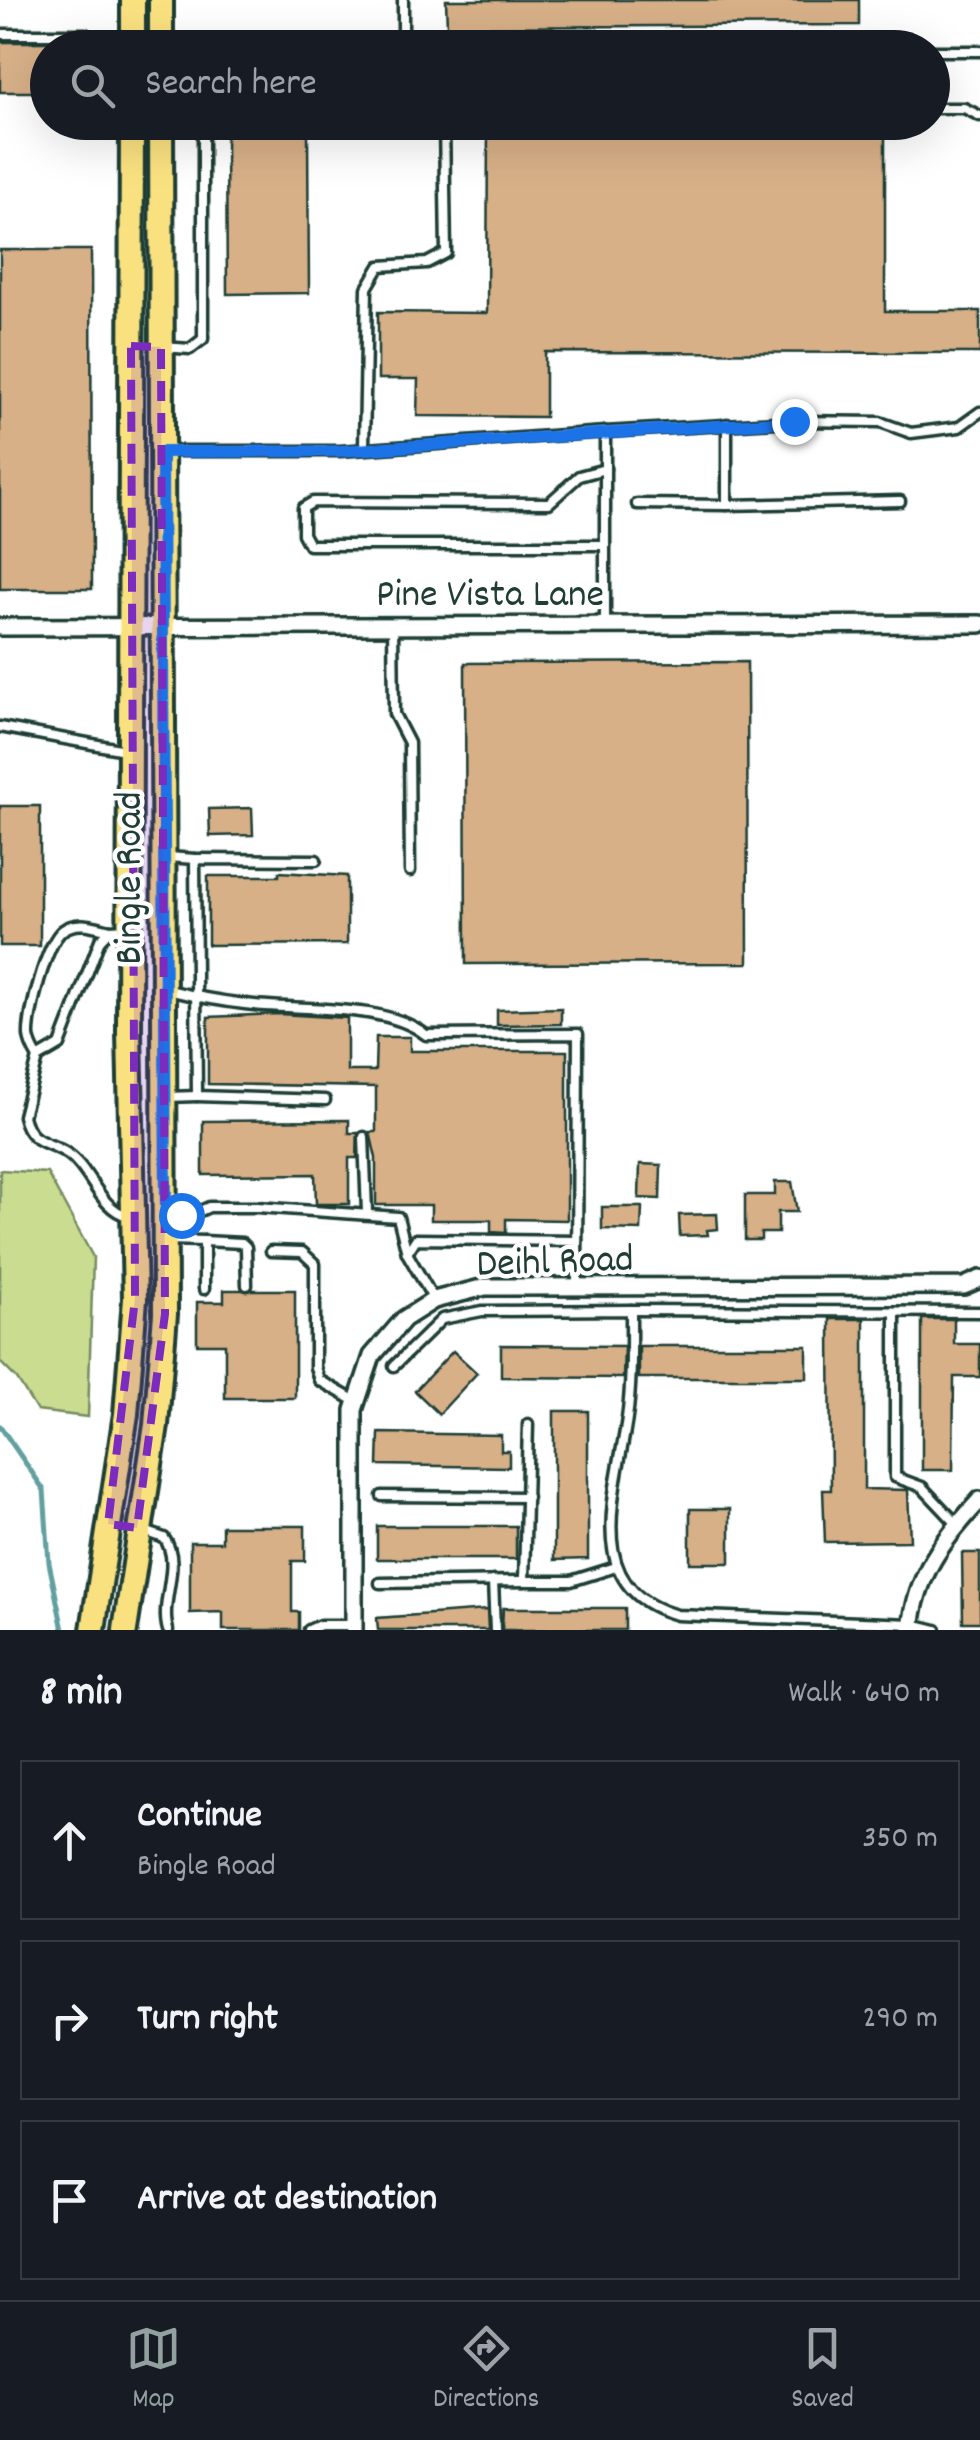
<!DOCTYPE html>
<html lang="en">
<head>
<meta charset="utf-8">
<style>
  :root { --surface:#171b24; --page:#20242c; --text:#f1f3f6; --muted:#9ea1a6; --line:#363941; --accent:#92a19f }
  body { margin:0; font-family:Dekko,sans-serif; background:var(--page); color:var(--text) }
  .stop { position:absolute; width:30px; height:30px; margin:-22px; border:8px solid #1a73e8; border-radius:50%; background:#fff }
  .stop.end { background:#1a73e8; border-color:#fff; box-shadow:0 2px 10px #0008 }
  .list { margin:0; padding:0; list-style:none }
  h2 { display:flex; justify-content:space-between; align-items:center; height:130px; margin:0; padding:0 40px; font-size:42px }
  h2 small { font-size:32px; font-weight:400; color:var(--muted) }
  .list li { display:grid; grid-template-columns:65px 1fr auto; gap:30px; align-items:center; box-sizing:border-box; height:160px; margin:0 20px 20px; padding:0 20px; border:2px solid var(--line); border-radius:0px }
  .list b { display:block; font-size:38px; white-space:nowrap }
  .list p { margin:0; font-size:32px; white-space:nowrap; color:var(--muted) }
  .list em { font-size:32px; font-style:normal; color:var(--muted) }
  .icon { flex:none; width:55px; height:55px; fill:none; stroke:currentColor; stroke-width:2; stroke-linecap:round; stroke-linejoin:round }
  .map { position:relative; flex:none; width:980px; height:1630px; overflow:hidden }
  .search { position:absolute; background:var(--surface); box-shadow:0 10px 40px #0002; left:30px; right:30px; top:30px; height:110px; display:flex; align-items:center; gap:25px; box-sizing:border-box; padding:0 35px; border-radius:55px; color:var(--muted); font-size:38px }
  .sheet { height:670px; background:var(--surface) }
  nav { display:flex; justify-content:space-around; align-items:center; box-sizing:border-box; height:140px; border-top:2px solid var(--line); background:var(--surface); font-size:28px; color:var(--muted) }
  nav a { display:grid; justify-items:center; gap:5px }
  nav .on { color:var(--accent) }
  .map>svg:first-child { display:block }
  .green { fill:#cadc90; stroke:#748c62; stroke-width:2.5 }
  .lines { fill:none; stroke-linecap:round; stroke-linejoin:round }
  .stream { stroke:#629f9f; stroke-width:5 }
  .building { fill:#d7b088; stroke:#1f3d34; stroke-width:2.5 }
  .lane-casing { stroke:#1f3d34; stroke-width:15 }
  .street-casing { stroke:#1f3d34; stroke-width:22 }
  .primary-casing { stroke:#1f3d34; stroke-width:30 }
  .lane { stroke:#fff; stroke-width:8 }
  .street { stroke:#fff; stroke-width:15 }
  .primary { stroke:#fae180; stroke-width:22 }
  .route { stroke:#1a73e8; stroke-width:12 }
  .marked { fill:#7b2cbf; fill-opacity:0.2; stroke:#7b2cbf; stroke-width:8; stroke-dasharray:20 12; stroke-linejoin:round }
  .labels { text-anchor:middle; stroke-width:9; stroke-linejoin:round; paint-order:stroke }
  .street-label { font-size:40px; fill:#1f3d34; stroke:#fff }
</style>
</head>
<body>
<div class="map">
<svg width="980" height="1630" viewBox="0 0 980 1630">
  <rect width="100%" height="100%" fill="#fff"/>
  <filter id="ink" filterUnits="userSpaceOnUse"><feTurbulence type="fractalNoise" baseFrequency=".01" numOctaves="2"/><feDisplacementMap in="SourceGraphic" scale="20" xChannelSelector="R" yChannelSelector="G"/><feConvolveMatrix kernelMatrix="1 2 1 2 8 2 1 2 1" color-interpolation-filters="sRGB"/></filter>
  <g filter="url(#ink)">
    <path class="green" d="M 0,1170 L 47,1173 L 93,1257 L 88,1417 L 37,1411 L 17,1379 L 0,1362 Z"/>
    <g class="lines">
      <path class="stream" d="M 0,1426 L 44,1490 L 49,1563 L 63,1630"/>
    </g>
    <g class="building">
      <path d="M 446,0 L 859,0 L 859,25 L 447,27 Z"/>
      <rect x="0" y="42" width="48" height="50"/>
      <path d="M 488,122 L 639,122 L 639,130 L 696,131 L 696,122 L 885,122 L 885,311 L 980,311 L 980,353 L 545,352 L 545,417 L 417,416 L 418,379 L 378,379 L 378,312 L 487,313 Z"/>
      <path d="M 308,133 L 309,293 L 227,294 L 226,134 Z"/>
      <path d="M 0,250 L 91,250 L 92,589 L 0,589 Z"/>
      <path d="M 747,662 L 748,963 L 466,964 L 465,663 Z"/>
      <rect x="0" y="806" width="40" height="140"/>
      <path d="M 252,808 L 253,835 L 210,836 L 209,809 Z"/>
      <path d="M 279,872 L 347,876 L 347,944 L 208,945 L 208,876 L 279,876 Z"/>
      <path d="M 561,1008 L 561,1024 L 497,1025 L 497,1010 Z"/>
      <path d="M 279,1014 L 347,1018 L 347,1071 L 375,1071 L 376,1037 L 410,1037 L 410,1051 L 567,1051 L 567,1220 L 506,1219 L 506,1233 L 491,1232 L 491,1220 L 431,1220 L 431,1205 L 376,1205 L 376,1158 L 370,1132 L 376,1132 L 376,1087 L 208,1084 L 208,1017 Z"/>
      <path d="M 349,1120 L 349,1133 L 358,1133 L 357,1158 L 349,1158 L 349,1204 L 316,1204 L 315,1174 L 203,1175 L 203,1121 Z"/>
      <path d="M 640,1164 L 661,1165 L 660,1199 L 639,1198 Z"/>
      <path d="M 775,1182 L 792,1182 L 797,1212 L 778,1212 L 778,1233 L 761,1233 L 761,1240 L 745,1240 L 745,1195 L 775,1195 Z"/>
      <path d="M 602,1207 L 642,1207 L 641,1230 L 602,1229 Z"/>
      <path d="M 717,1214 L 718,1229 L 707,1230 L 708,1235 L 680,1236 L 679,1215 Z"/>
      <path d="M 224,1290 L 295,1290 L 295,1398 L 225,1398 L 225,1344 L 197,1344 L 197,1302 L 224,1302 Z"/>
      <path d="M 830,1319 L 864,1319 L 864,1489 L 908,1490 L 910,1541 L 825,1542 L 823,1490 L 831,1490 Z"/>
      <path d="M 922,1319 L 954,1319 L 954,1344 L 980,1344 L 980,1377 L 954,1377 L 953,1470 L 922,1470 Z"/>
      <path d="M 501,1345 L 624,1346 L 623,1378 L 501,1377 Z"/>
      <rect x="639" y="1346" width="168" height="32"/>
      <path d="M 453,1351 L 477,1373 L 439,1414 L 415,1391 Z"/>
      <path d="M 554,1411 L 588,1411 L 588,1559 L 554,1560 Z"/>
      <path d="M 379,1433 L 501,1435 L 501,1451 L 509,1451 L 509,1467 L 378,1465 Z"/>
      <rect x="690" y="1509" width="40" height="54"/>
      <path d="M 222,1526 L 305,1526 L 305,1561 L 292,1561 L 292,1612 L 299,1612 L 299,1630 L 223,1630 L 223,1612 L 190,1613 L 190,1542 L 222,1542 Z"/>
      <rect x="377" y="1526" width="139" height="33"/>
      <path d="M 962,1553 L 980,1553 L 980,1622 L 963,1622 Z"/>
      <path d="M 503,1608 L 625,1608 L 625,1630 L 502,1630 Z"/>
      <path d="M 487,1610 L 488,1630 L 378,1630 L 377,1618 Z"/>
    </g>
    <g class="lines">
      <g class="lane-casing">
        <g id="lane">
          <path d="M 403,0 L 403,42 L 430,48"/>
          <path d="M 0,34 L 85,34 L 90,48"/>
          <path d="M 932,51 L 980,51"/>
          <path d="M 932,108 L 964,108 L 980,116"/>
          <path d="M 163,347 L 190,349 L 203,339 L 203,122"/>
          <path d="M 727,424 L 727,505 L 900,501"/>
          <path d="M 605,432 L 794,421 L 880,422 L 911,433 L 959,427 L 980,412"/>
          <path d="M 364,447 L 367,288 L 380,266 L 427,263 L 446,253 L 444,122"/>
          <path d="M 167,451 L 340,451 L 605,432 L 605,623"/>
          <path d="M 605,469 L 579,476 L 549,503 L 313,502 L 303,508 L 303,534 L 309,545 L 605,545"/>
          <path d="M 637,504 L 727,505"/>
          <path d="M 393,624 L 394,714 L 409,743 L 410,871"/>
          <path d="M 0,727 L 125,750"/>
          <path d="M 168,857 L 195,859"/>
          <path d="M 316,860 L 195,859 L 197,1096 L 325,1100"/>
          <path d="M 126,929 L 110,930 L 100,940 L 60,1045 L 38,1058 L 23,1116 C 30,1145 47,1140 68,1154 C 91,1170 99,1209 128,1216"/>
          <path d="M 168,990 C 193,996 219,1001 245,1004 C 295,1011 386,1002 426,1035 L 578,1034 L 577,1287"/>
          <path d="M 38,1058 C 34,1051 30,1045 29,1036 C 28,1015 46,943 63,930 C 77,920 94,926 110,930"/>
          <path d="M 167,1097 L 197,1096"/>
          <path d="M 364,1137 L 367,1212"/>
          <path d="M 166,1215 L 191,1215 L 209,1207 L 257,1207 L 398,1217 L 407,1253 L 434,1300"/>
          <path d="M 167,1240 L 204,1241 L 204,1289"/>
          <path d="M 204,1241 L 242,1243 L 246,1247 L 247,1285"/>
          <path d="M 271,1251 L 302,1252 L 315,1264 L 315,1367 L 319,1380 L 357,1402"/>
          <path d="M 407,1253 L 416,1239 L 577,1241"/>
          <path d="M 631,1310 L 980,1312"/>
          <path d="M 895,1312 L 895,1477 L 922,1487 L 957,1524"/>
          <path d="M 394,1366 L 442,1319 L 482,1311 L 631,1310 C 631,1346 632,1383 627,1418 C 617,1490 579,1589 677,1615 L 912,1624 L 936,1630"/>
          <path d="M 528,1424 L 524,1581 L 571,1581 L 616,1567"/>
          <path d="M 382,1496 L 527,1497"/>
          <path d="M 142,1530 L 164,1538 C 183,1564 159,1600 168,1630"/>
          <path d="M 493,1581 L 495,1630"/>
          <path d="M 380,1583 L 524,1581"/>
          <path d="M 309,1630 L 320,1625 L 353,1625"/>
        </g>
      </g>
      <g class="street-casing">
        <g id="street">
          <path d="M 0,627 L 980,624"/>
          <path d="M 354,1630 L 354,1410 L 372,1356 L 404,1319 L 434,1300 L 485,1287 L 964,1286 L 980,1279"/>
          <path d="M 911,1630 C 916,1574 943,1540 980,1500"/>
        </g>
      </g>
      <g class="primary-casing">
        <g id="primary">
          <path d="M 133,0 L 133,48"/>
          <path d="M 161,0 L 161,48"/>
          <path d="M 93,1630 L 126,1414 L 135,1299 L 129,1033 L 132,122"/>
          <path d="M 125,1630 L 156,1425 L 165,1314 L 161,122"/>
        </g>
      </g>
      <use href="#lane" class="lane"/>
      <use href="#street" class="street"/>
      <use href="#primary" class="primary"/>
    </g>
  </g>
  <g class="lines" filter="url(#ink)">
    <path class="route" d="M 181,1215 L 166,1215 L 162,452 L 340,451 L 794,421"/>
  </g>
  <path class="marked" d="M 131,346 L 161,347 L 165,1314 L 137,1528 L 108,1524 L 135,1299 Z"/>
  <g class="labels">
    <g class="street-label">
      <text x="490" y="605">Pine Vista Lane</text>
      <text transform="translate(126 878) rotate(-90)" y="14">Bingle Road</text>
      <text transform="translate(555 1258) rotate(-2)" y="14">Deihl Road</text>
    </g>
  </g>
</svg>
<div class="stop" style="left:181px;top:1215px"></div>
<div class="stop end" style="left:794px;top:421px"></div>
<div class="search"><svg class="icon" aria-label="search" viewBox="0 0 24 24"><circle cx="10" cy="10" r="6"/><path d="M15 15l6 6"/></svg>Search here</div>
</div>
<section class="sheet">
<h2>8 min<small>Walk · 640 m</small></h2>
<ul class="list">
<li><svg class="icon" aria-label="ahead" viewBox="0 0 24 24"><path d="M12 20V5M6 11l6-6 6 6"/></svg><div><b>Continue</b><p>Bingle Road</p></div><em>350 m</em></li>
<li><svg class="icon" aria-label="right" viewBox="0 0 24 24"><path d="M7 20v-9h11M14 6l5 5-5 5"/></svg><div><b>Turn right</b></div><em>290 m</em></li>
<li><svg class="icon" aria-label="arrive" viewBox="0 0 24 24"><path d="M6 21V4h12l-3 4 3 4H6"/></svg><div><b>Arrive at destination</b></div></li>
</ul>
</section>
<nav>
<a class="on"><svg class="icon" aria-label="map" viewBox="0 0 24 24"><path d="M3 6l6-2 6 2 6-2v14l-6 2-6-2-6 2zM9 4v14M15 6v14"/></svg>Map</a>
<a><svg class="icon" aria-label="directions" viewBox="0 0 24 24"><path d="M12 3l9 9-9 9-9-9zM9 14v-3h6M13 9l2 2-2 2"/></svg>Directions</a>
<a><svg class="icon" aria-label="saved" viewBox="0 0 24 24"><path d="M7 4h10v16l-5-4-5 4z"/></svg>Saved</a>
</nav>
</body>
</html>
